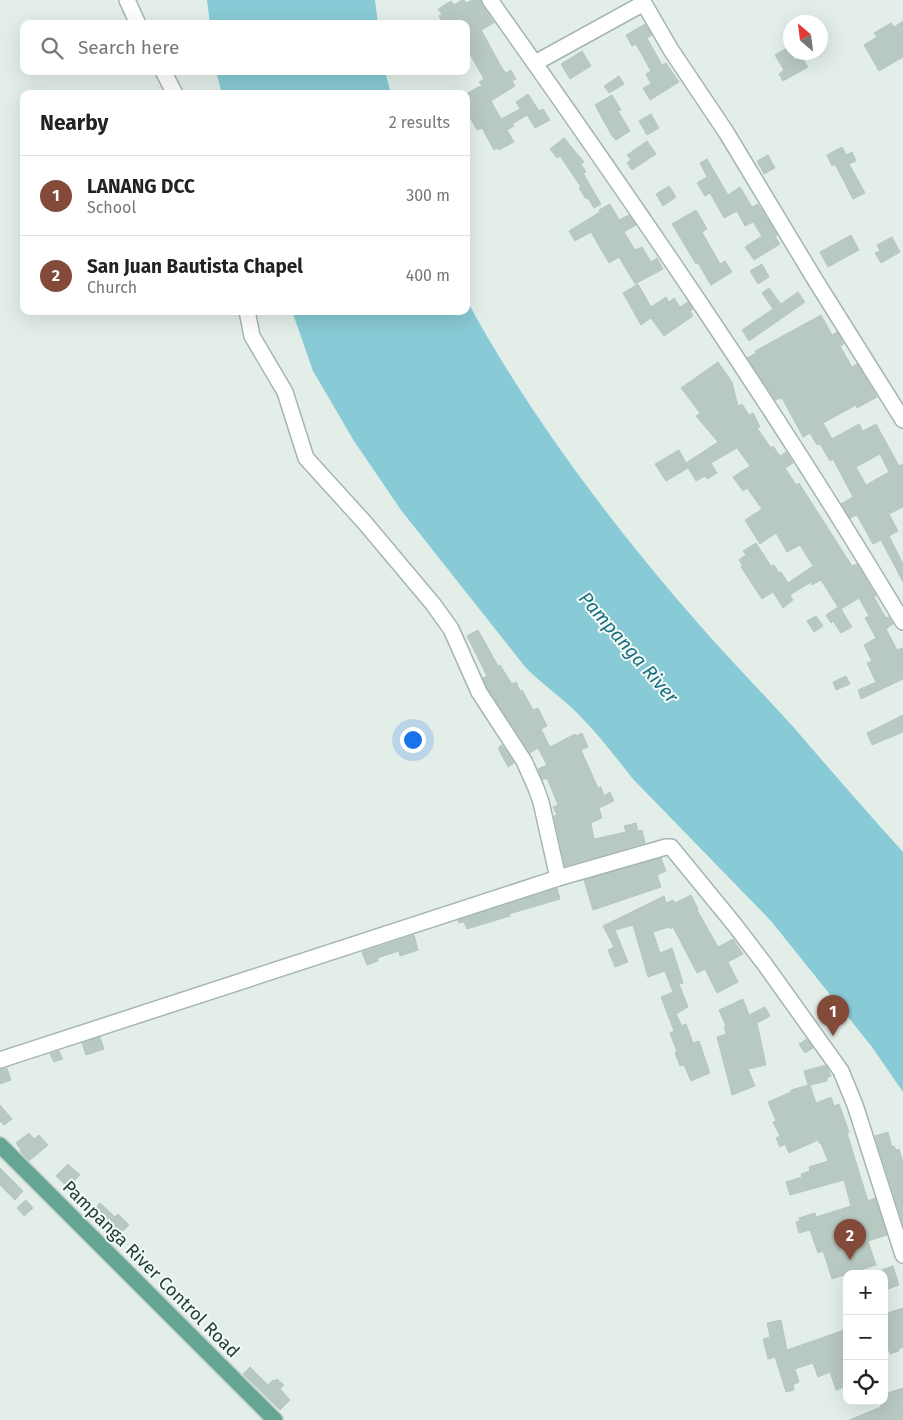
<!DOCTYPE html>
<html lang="en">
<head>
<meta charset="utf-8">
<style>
  :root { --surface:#fff; --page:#f6f6f6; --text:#222; --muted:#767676; --line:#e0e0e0; --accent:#834a39 }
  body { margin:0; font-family:"Fira Sans",sans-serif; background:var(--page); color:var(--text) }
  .controls { position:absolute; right:15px; bottom:15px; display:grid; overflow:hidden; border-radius:10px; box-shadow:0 5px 20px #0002 }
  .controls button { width:45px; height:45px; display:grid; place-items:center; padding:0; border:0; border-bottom:1px solid var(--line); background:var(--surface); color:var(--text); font:25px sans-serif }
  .compass { position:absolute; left:783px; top:15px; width:45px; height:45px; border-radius:50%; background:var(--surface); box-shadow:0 5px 20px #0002; rotate:332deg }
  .you { position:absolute; left:412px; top:739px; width:18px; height:18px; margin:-12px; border:4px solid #fff; border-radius:50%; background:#1a73e8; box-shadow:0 0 0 8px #1a73e833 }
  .badge { display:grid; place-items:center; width:32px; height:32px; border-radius:50%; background:var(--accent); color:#fff; font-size:16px; font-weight:700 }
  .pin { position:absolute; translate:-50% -41px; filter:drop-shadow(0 1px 2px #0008) }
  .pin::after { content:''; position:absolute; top:26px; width:18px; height:15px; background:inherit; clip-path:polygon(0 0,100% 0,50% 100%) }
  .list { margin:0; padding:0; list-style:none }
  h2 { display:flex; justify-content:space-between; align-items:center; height:65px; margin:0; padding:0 20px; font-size:21px }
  h2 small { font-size:16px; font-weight:400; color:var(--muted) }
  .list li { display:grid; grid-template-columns:32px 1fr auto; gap:15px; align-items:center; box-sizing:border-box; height:80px; padding:0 20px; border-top:1px solid var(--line) }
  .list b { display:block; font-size:19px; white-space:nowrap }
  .list p { margin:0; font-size:16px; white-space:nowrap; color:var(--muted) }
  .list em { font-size:16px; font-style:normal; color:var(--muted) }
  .icon { flex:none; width:28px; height:28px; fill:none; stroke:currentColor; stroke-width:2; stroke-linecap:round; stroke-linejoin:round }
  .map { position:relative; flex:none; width:903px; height:1420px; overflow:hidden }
  .search { position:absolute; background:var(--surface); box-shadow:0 5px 20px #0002; left:20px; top:20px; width:450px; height:55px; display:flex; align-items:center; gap:12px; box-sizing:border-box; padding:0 18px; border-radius:10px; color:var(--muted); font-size:19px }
  .panel { position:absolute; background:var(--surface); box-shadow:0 5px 20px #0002; left:20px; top:90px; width:450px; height:225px; border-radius:10px }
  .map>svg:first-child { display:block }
  .water { fill:#88cad5 }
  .building { fill:#b8c9c2; stroke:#b5c8c0; fill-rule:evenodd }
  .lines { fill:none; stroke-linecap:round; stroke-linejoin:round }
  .minor-casing { stroke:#a5b6b0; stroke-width:18 }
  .major-casing { stroke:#c1cac7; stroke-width:18 }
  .minor { stroke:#fff; stroke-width:15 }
  .major { stroke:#65a594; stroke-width:15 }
  .labels { text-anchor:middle; stroke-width:4; stroke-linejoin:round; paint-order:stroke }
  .street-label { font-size:18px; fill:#214037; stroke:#f4faf7 }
  .water-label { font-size:19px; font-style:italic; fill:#186f7f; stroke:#f4faf7 }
</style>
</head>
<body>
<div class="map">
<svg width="903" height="1420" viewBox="0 0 903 1420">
  <rect width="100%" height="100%" fill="#e3eee9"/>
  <g class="water">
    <path d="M 207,0 L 375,0 L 378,24 L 210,24 Z"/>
    <path d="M 216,71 L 385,71 L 391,94 L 222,94 Z"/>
    <path d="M 466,299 C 531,419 621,537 711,638 C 739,669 768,699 796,730 C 831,771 867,812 903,852 L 903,1092 L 872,1047 L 771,921 L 633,779 C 614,755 595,730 573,709 C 558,695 541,683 526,668 L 401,510 L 354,441 L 313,371 L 292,311 L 466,311 Z"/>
  </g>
  <g class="building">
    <path d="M 462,0 L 464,0 L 466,3 L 472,0 L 481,0 L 482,5 L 494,23 L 481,30 L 485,37 L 502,68 L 506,73 L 511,70 L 516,79 L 512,81 L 515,86 L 491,101 L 501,119 L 520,109 L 516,102 L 528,94 L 539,111 L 543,109 L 550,120 L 535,128 L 527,115 L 512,124 L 514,126 L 507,130 L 514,142 L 499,150 L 497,148 L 494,150 L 482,128 L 477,130 L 466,110 L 466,94 L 482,85 L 479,82 L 484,79 L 466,47 L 466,24 L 443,24 L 439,16 L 442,14 L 438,9 L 451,1 L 454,5 Z"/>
    <path d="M 903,21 L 903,57 L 879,71 L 864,45 L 877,37 L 874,33 L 891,23 L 894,27 Z"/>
    <path d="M 645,24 L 652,35 L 647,38 L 662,65 L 666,63 L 679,82 L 650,100 L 643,88 L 651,84 L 646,74 L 651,71 L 636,44 L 632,46 L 626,35 Z"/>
    <path d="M 787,48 L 795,60 L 801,56 L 808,67 L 783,81 L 779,74 L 784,70 L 775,55 Z"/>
    <path d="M 582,51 L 591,66 L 570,79 L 561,64 Z"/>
    <path d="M 619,76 L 624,84 L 609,93 L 604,86 Z"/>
    <path d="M 612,95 L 621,110 L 618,111 L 630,131 L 616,140 L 612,136 L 595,105 Z"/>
    <path d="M 651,114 L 659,128 L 647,135 L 639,121 Z"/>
    <path d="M 564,138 L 584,162 L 581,164 L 586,172 L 583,173 L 601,204 L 594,208 L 588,198 L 586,199 L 579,188 L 581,187 L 560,156 L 557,158 L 550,149 Z"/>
    <path d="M 647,141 L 656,154 L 632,170 L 627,163 L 631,160 L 627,155 Z"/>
    <path d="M 842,147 L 846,155 L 852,152 L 856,161 L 849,164 L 865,193 L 853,199 L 835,164 L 832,166 L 827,155 Z"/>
    <path d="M 768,155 L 775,168 L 764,174 L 757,161 Z"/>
    <path d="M 707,159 L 728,195 L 740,187 L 752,207 L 758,204 L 777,235 L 775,236 L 780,244 L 754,260 L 745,247 L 762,236 L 753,222 L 745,226 L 737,211 L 724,218 L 710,193 L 705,196 L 697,183 L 707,177 L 700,163 Z"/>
    <path d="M 669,186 L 676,197 L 663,206 L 656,194 Z"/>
    <path d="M 610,204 L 619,220 L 629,215 L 636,225 L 624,232 L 635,250 L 642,247 L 651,262 L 657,258 L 663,269 L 635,284 L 619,257 L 609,263 L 591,232 L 575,241 L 569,231 L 600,212 L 599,210 Z"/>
    <path d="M 696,210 L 707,229 L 702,232 L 720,264 L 725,261 L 732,272 L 711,285 L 698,263 L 696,264 L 672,224 Z"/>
    <path d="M 851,235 L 859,250 L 828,267 L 820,252 Z"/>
    <path d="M 892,237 L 900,252 L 881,263 L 875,253 L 880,251 L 877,245 Z"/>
    <path d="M 762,264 L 769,277 L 758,284 L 750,271 Z"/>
    <path d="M 638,284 L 651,307 L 666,297 L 669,302 L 674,298 L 680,307 L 688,302 L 693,309 L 690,311 L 693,316 L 664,336 L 651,318 L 641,325 L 623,293 Z"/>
    <path d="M 769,288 L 781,304 L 798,292 L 805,302 L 749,341 L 742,330 L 773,309 L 762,293 Z"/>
    <path d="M 821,315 L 832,335 L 837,332 L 844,344 L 840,346 L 852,367 L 857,364 L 877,397 L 857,408 L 856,405 L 823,423 L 832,439 L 859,424 L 863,431 L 876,424 L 899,466 L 903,464 L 903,507 L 889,514 L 898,531 L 889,536 L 903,564 L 903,582 L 881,540 L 873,544 L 857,515 L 850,518 L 841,504 L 853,497 L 833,459 L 830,461 L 820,444 L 817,445 L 810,433 L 803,437 L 782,398 L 775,400 L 747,358 L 756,353 L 755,351 ZM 880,454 L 889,472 L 866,485 L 856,467 Z"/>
    <path d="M 718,362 L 732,382 L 738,406 L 742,404 L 749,415 L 753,413 L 760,427 L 757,428 L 771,448 L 773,446 L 780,456 L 786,452 L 793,463 L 785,468 L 796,485 L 799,483 L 852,566 L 857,564 L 876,596 L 874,597 L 886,618 L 889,617 L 893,624 L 886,629 L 897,650 L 903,648 L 903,679 L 861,699 L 858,690 L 876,682 L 867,663 L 872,661 L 864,645 L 876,638 L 865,618 L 869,616 L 859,598 L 841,609 L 852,627 L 841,633 L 833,621 L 831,623 L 826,615 L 838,607 L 821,580 L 812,585 L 811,582 L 790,595 L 793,600 L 783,608 L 773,592 L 762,599 L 741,567 L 743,566 L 739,560 L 746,555 L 743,551 L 756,543 L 771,566 L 774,565 L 779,573 L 781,572 L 788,583 L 813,566 L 800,545 L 787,552 L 776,533 L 760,544 L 745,520 L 762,509 L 747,488 L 743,491 L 733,477 L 750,466 L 737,448 L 711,463 L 717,473 L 707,479 L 705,476 L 696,481 L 688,468 L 666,481 L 655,464 L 679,450 L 686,463 L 718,442 L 696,416 L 700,413 L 681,388 Z"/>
    <path d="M 816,616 L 823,626 L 814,632 L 807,621 Z"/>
    <path d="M 478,630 L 498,666 L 500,665 L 512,684 L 516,682 L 520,691 L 522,690 L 533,710 L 538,708 L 547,726 L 541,729 L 550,747 L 575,734 L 576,736 L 582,733 L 588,747 L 581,750 L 598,788 L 601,787 L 604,796 L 610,792 L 614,801 L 599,808 L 602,818 L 591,823 L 594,839 L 626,832 L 624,826 L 636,823 L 638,831 L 642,830 L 645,843 L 565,866 L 554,816 L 557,815 L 553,807 L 558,805 L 547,778 L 542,780 L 538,769 L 547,765 L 538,748 L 530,753 L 487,688 L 483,678 L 487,676 L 467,636 Z"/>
    <path d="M 846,676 L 850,684 L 836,690 L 833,682 Z"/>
    <path d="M 903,715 L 903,732 L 872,745 L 867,733 Z"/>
    <path d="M 502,745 L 514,763 L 508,767 L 499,750 L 499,747 Z"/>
    <path d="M 661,858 L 666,871 L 657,875 L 661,887 L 593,910 L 584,880 Z"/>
    <path d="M 557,888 L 560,899 L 509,914 L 510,916 L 467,929 L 464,922 L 459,923 L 458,920 Z"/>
    <path d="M 691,895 L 698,909 L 697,910 L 718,947 L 733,939 L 743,954 L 728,962 L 738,982 L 717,993 L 705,969 L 697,973 L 673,927 L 670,929 L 669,927 L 653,932 L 660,953 L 672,948 L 683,983 L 679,984 L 688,1007 L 676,1014 L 682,1026 L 686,1024 L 693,1043 L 699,1041 L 710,1073 L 691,1081 L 684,1065 L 680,1066 L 675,1053 L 677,1052 L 670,1033 L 674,1031 L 661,997 L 673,992 L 665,971 L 648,977 L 633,925 L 615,930 L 628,962 L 615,967 L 608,950 L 614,947 L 603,926 L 664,896 L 666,903 L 673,900 L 675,903 Z"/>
    <path d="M 414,935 L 418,950 L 400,956 L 399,951 L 377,958 L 378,961 L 367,965 L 362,952 Z"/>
    <path d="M 743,999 L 749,1015 L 765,1007 L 770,1016 L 757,1023 L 766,1065 L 748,1069 L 755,1086 L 732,1095 L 717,1037 L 726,1034 L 724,1027 L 726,1026 L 719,1010 Z"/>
    <path d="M 100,1037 L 104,1049 L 86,1055 L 82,1043 Z"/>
    <path d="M 807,1039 L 813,1048 L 805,1053 L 799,1044 Z"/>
    <path d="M 59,1051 L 63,1059 L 54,1062 L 50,1054 Z"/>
    <path d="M 826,1065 L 831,1076 L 827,1078 L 827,1081 L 810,1085 L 816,1103 L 831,1097 L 834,1106 L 839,1104 L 849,1132 L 847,1133 L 868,1201 L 875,1198 L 887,1235 L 868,1241 L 876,1265 L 832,1279 L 823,1251 L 818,1253 L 810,1230 L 799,1233 L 796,1222 L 800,1221 L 799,1218 L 815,1213 L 816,1217 L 851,1206 L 844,1180 L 790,1195 L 786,1182 L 802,1177 L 801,1174 L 810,1171 L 809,1167 L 828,1161 L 821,1143 L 820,1144 L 818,1140 L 789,1153 L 785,1144 L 780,1147 L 776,1138 L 780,1136 L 773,1122 L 776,1121 L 768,1102 L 791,1092 L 791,1090 L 808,1085 L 804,1071 Z"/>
    <path d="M 7,1068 L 11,1080 L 0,1084 L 0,1069 Z"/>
    <path d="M 0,1105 L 12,1119 L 4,1125 L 0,1121 Z"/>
    <path d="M 888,1132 L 892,1147 L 894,1146 L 896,1150 L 899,1149 L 903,1162 L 903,1224 L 875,1136 Z"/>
    <path d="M 29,1133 L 34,1139 L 39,1135 L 48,1145 L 29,1161 L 20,1151 L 21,1150 L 16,1143 Z"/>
    <path d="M 68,1164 L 80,1175 L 68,1187 L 56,1176 Z"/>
    <path d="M 0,1168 L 23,1191 L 15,1200 L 0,1185 Z"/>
    <path d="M 26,1200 L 33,1208 L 24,1216 L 17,1208 Z"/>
    <path d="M 100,1203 L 115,1217 L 118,1214 L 129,1225 L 115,1239 L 104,1229 L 108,1224 L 93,1211 Z"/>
    <path d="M 893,1266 L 899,1285 L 888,1289 L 886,1285 L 884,1286 L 884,1274 L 882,1270 Z"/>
    <path d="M 903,1308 L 903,1347 L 898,1349 L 899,1351 L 890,1354 L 888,1348 L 884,1349 L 884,1314 Z"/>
    <path d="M 781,1320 L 787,1350 L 847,1329 L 847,1386 L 836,1390 L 830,1372 L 818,1377 L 813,1363 L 795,1369 L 799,1382 L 793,1385 L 794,1390 L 786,1392 L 775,1357 L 768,1359 L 763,1339 L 770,1337 L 767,1323 Z"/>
    <path d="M 250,1367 L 268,1385 L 273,1380 L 274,1381 L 277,1379 L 284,1385 L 280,1389 L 290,1400 L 280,1410 L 243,1374 Z"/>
    <path d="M 903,1388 L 903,1420 L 849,1420 L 881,1407 L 879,1401 L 884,1401 L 884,1394 Z"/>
  </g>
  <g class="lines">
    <g class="minor-casing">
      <g id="minor">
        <path d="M 127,0 L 138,24"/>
        <path d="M 490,0 C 634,203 775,408 903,622"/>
        <path d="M 642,0 L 671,50 L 726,132 L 814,278 L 903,420"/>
        <path d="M 535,63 L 644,3"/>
        <path d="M 163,71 L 175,94"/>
        <path d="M 247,311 L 252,336 L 285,392 L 306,458 L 365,523 L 433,604 L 451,629 L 479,692 L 524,761 L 536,788 L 541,802 L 558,878"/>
        <path d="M 0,1060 L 558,878 L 666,847 L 671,847 L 734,924 L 766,966 L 841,1071 L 855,1105 L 903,1255"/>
      </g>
    </g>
    <g class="major-casing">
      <path id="major" d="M 0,1145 L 275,1420"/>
    </g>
    <use href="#minor" class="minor"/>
    <use href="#major" class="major"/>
  </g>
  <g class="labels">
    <g class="street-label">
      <text transform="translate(151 1269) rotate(45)" y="6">Pampanga River Control Road</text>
    </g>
    <g class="water-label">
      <text transform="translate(629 647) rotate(49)" y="7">Pampanga River</text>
    </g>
  </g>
</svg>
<div class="controls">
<button>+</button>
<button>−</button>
<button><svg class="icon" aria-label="locate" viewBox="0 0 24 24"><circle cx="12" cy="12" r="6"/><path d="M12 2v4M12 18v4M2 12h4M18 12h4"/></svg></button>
</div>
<svg class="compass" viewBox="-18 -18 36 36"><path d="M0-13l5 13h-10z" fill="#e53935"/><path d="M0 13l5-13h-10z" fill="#767676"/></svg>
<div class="you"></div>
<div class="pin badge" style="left:833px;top:1036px">1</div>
<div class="pin badge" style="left:850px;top:1260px">2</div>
<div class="search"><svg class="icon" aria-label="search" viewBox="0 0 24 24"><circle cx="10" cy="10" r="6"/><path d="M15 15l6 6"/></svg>Search here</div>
<section class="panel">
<h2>Nearby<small>2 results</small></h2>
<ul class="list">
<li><span class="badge">1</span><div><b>LANANG DCC</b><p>School</p></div><em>300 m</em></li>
<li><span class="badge">2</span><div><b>San Juan Bautista Chapel</b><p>Church</p></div><em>400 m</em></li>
</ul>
</section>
</div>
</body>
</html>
